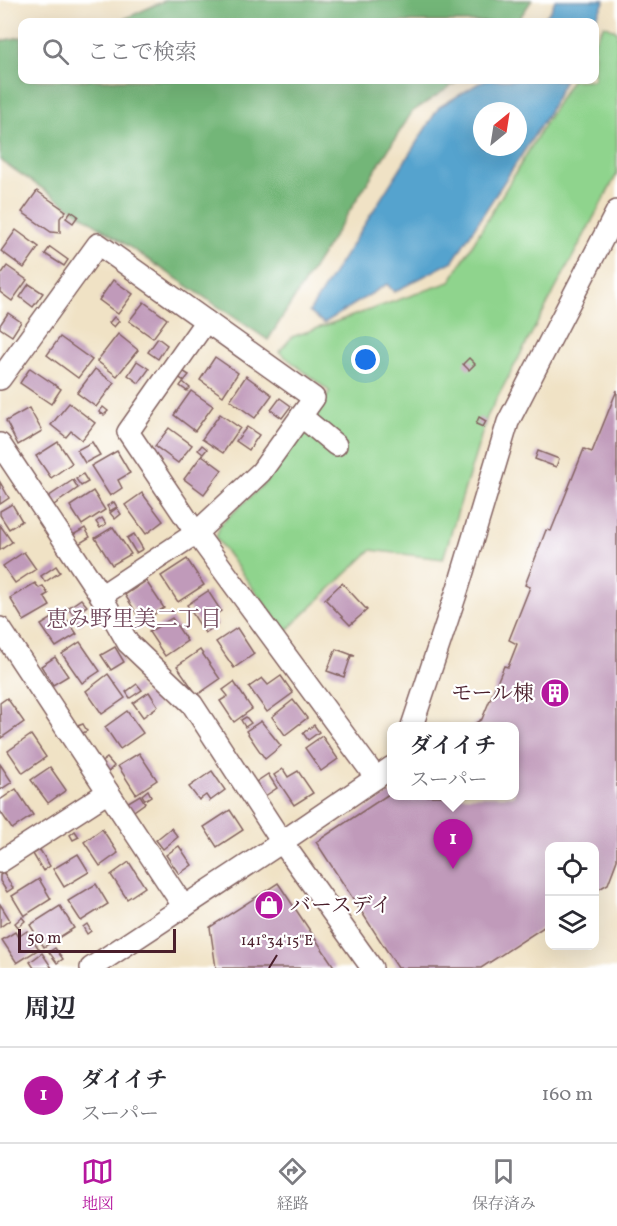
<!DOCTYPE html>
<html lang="ja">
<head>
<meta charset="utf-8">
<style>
  :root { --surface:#fff; --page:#f2f2f3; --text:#2b2b33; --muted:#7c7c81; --line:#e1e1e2; --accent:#b5179e }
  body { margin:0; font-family:Vollkorn,"Noto Serif JP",serif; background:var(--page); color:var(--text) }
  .controls { position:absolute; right:18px; bottom:18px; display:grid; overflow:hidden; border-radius:12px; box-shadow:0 6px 24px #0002 }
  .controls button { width:54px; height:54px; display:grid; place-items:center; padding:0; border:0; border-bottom:2px solid var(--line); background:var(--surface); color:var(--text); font:30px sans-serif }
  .compass { position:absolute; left:473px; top:102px; width:54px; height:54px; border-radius:50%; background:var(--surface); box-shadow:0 6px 24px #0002; rotate:30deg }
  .scale { position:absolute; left:18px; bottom:15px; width:158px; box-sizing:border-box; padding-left:6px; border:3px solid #4a1f2b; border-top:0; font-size:16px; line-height:21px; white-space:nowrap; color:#4a1f2b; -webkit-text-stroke:4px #fff; paint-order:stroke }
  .you { position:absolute; left:366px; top:360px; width:21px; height:21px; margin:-15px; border:4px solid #fff; border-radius:50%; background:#1a73e8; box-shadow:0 0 0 9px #1a73e833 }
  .badge { display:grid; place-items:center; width:39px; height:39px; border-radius:50%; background:var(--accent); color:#fff; font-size:20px; font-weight:700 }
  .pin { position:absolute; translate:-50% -50px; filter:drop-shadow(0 2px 3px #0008) }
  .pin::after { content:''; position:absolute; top:32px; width:21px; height:18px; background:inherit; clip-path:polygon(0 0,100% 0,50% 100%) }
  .popup { position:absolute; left:387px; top:722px; width:132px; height:78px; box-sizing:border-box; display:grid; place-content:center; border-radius:12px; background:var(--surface); filter:drop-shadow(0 2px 4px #0005); font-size:20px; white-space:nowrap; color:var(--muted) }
  .popup b { font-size:22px; color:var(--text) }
  .popup::after { content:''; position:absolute; left:50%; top:100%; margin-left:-12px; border:12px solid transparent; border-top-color:var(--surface) }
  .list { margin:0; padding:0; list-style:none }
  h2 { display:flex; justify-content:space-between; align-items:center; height:78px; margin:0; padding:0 24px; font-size:26px }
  h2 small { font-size:20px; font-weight:400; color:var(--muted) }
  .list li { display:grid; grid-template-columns:39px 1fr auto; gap:18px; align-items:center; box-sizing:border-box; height:96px; padding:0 24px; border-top:2px solid var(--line) }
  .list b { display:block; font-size:22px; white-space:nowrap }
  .list p { margin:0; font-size:20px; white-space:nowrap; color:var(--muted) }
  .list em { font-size:20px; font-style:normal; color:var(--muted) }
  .icon { flex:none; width:33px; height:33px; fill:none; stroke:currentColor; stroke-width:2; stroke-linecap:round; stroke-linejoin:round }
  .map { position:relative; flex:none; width:617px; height:968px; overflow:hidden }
  .search { position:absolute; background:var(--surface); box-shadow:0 6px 24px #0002; left:18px; right:18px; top:18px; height:66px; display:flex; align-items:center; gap:15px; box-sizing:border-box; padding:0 21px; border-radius:12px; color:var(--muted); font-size:22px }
  .sheet { height:174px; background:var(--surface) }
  nav { display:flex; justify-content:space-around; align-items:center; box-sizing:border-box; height:84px; border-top:2px solid var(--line); background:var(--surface); font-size:16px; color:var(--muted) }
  nav a { display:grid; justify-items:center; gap:3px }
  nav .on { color:var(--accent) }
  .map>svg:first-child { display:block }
  .green { fill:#8fd48d; stroke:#6c7a5c; stroke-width:1.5 }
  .forest { fill:#73b678; stroke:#5e6a52; stroke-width:1.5 }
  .water { fill:#55a3ce; stroke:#50617c; stroke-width:1.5; fill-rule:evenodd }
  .building { fill:#c09aba }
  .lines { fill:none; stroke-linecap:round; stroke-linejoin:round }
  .minor-casing { stroke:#846361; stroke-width:24 }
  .minor { stroke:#fff; stroke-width:21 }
  .ticks { fill:none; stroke:#4a1f2b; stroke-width:2 }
  .labels { text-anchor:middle; stroke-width:4.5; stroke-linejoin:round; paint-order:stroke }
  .poi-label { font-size:21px; fill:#4a1f2b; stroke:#fff; text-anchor:end }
  .neighbourhood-label { font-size:22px; fill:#734a5d; stroke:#fff }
  .ticks-label { font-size:15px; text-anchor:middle; fill:#4a1f2b; stroke:#fff; stroke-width:4.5; stroke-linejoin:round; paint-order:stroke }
</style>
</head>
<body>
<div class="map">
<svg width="617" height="968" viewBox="0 0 617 968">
  <rect width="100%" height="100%" fill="#fff"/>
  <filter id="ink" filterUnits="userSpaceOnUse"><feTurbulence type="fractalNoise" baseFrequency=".0167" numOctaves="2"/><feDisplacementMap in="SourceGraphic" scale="12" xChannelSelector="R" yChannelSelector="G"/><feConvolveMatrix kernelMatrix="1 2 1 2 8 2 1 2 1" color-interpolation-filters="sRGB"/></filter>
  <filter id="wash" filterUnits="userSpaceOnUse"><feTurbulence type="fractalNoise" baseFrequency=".008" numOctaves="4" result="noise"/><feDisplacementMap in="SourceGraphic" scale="24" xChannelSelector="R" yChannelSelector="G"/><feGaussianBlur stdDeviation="1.35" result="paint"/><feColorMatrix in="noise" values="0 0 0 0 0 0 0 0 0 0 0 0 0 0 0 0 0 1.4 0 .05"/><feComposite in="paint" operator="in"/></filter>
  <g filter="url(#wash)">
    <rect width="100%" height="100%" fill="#f0e2c5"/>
    <path class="green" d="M 604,25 L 617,31 L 617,174 L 487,417 L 443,559 L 371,550 L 285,632 L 216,538 L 220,525 L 265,483 L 330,392 L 279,352 L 292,337 L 450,282 L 571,80 L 594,80 L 595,40 Z"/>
    <g class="forest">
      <path d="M 166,0 L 532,0 L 517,22 L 109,22 L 122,20 Z"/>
      <path d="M 22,37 L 22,80 L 460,80 L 412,112 L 268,340 L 0,160 L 0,41 Z"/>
    </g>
    <g class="water">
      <path d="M 555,0 L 605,0 L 594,22 L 541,22 L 551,10 Z"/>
      <path d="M 484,80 L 565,80 L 546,117 L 453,261 L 394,292 L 387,284 L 324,323 L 309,312 L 439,107 ZM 482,111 L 518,111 L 518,147 L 482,147 Z"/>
    </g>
    <g id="blocks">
      <g class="building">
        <path d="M 37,191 L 66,211 L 60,218 L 60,233 L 51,232 L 22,212 Z"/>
        <path d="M 71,211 L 78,216 L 73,223 L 66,218 Z"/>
        <path d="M 16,230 L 39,247 L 24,268 L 1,251 Z"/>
        <path d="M 50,247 L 68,260 L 64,266 L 45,254 Z"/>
        <path d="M 7,266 L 27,280 L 12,301 L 0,292 L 0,276 Z"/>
        <path d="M 113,280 L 133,294 L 118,314 L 99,300 Z"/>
        <path d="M 29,284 L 43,293 L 33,307 L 20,297 Z"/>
        <path d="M 144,302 L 167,319 L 153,338 L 129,321 Z"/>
        <path d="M 8,313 L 21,322 L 12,336 L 0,328 L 0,325 Z"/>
        <path d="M 114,317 L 119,321 L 114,327 L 109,323 Z"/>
        <path d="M 118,334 L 138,350 L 117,376 L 97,361 Z"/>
        <path d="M 60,337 L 92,360 L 78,378 L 47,355 Z"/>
        <path d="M 158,338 L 167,345 L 158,359 L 148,352 Z"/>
        <path d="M 215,357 L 238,373 L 223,396 L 200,380 Z"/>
        <path d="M 469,358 L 475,364 L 469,370 L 463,364 Z"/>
        <path d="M 137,361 L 149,369 L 139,383 L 128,375 Z"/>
        <path d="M 30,368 L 61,389 L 51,404 L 20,383 Z"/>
        <path d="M 95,369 L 114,383 L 96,407 L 77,393 Z"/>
        <path d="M 181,370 L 189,375 L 184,381 L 177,376 Z"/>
        <path d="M 246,376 L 272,395 L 255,418 L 230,400 Z"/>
        <path d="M 183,382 L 190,388 L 187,391 L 180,386 Z"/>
        <path d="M 617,390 L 617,860 L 608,884 L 594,892 L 594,846 L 550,846 L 550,923 L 481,968 L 398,968 L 316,842 L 392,792 L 392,796 L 514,796 L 514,726 L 471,726 L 482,719 L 504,666 L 508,667 L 517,644 L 509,640 L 530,587 L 525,585 L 546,530 L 551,531 L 584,449 L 592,452 Z"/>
        <path d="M 191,391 L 213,406 L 195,431 L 174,415 Z"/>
        <path d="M 280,398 L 291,406 L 282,418 L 271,410 Z"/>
        <path d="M 69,403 L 95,423 L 82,440 L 71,431 L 66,437 L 51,425 Z"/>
        <path d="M 103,407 L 108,411 L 104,415 L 99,412 Z"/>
        <path d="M 29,408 L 42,431 L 18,445 L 6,421 Z"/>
        <path d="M 220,414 L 240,428 L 223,453 L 202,439 Z"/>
        <path d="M 479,417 L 486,421 L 483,427 L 476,424 Z"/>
        <path d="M 247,427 L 259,435 L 249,450 L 236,441 Z"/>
        <path d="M 169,428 L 192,445 L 178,463 L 155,446 Z"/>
        <path d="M 58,442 L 72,463 L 51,478 L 36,456 Z"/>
        <path d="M 92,442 L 100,455 L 85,463 L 77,450 Z"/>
        <path d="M 202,445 L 207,449 L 203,454 L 198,450 Z"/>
        <path d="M 117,451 L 130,473 L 118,480 L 122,488 L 110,496 L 91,466 Z"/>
        <path d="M 538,451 L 559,459 L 556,467 L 535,459 Z"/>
        <path d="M 202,455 L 222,470 L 204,494 L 184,479 Z"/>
        <path d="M 83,474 L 88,482 L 81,486 L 76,479 Z"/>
        <path d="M 73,480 L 78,488 L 51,507 L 45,499 Z"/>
        <path d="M 0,482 L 9,498 L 0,504 Z"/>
        <path d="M 93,491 L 105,510 L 82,525 L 70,506 Z"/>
        <path d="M 142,493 L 163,521 L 146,534 L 125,505 Z"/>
        <path d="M 114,502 L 117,507 L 110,511 L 107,506 Z"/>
        <path d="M 12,504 L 22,521 L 9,529 L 0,515 L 0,511 Z"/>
        <path d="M 117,508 L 121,514 L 115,519 L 110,513 Z"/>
        <path d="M 102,518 L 106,524 L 100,528 L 96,522 Z"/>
        <path d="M 0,525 L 12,542 L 0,550 Z"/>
        <path d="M 113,527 L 131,554 L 112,565 L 95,538 Z"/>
        <path d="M 85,528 L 90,537 L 77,545 L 71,536 Z"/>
        <path d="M 134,534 L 143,549 L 136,553 L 127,538 Z"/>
        <path d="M 24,552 L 36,569 L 15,583 L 3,566 Z"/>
        <path d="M 187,559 L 204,585 L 178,602 L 161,576 Z"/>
        <path d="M 56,566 L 60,572 L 45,582 L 41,576 Z"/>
        <path d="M 146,581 L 164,608 L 142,622 L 125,595 Z"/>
        <path d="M 35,583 L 39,588 L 43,586 L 48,594 L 44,596 L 50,606 L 24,621 L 10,598 Z"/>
        <path d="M 342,583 L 367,610 L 350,625 L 325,599 Z"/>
        <path d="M 208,591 L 221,611 L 213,616 L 218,624 L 205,633 L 187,605 Z"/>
        <path d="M 81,599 L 87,606 L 73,615 L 68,608 Z"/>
        <path d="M 62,612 L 77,634 L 56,647 L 41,625 Z"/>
        <path d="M 80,614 L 85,621 L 79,625 L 74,618 Z"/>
        <path d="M 172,618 L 187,641 L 165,656 L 149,632 Z"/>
        <path d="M 237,628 L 254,654 L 234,668 L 216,642 Z"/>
        <path d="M 80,642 L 100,671 L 82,683 L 62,654 Z"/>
        <path d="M 115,647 L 124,662 L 111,670 L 101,655 Z"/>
        <path d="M 336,649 L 355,656 L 351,656 L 344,677 L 327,671 Z"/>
        <path d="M 200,650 L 220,679 L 197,695 L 177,666 Z"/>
        <path d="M 55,657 L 68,676 L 53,685 L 41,666 Z"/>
        <path d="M 108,674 L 125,698 L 102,714 L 86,691 Z"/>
        <path d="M 281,676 L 293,693 L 267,712 L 249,687 L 262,678 L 268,685 Z"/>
        <path d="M 234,682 L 252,709 L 234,722 L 220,701 L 228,696 L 223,690 Z"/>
        <path d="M 137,684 L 142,690 L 130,698 L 126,692 Z"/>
        <path d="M 149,692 L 158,706 L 143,717 L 133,703 Z"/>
        <path d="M 7,698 L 24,722 L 1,738 L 0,703 Z"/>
        <path d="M 293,700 L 307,718 L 285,735 L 272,717 Z"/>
        <path d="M 127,711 L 143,733 L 120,749 L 105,727 Z"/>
        <path d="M 246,717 L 251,723 L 245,727 L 241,720 Z"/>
        <path d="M 261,721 L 281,746 L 265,759 L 246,731 Z"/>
        <path d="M 83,724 L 87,731 L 79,735 L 75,727 Z"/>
        <path d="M 314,725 L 319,732 L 308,740 L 303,733 Z"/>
        <path d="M 31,735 L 46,757 L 23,773 L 8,751 Z"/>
        <path d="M 322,736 L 338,759 L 321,771 L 305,748 Z"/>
        <path d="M 139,753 L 157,780 L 136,794 L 118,766 Z"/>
        <path d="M 107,758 L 114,766 L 107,773 L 99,764 Z"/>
        <path d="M 0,764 L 12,782 L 0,790 Z"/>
        <path d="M 50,767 L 66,790 L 48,803 L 31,780 Z"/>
        <path d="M 283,769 L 288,777 L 298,771 L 313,793 L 294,805 L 274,775 Z"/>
        <path d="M 212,771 L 225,790 L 210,801 L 206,795 L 199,800 L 189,787 Z"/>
        <path d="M 268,774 L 277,788 L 265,796 L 256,782 Z"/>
        <path d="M 16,789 L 33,815 L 12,829 L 0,811 L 0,800 Z"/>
        <path d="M 148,790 L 151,796 L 145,800 L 142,795 Z"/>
        <path d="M 140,795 L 145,803 L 131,813 L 125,804 Z"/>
        <path d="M 230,810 L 243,830 L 217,847 L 204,827 Z"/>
        <path d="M 171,828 L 178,837 L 163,849 L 156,840 Z"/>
        <path d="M 102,829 L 118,853 L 100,866 L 84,842 Z"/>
        <path d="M 75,831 L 79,837 L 73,840 L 70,835 Z"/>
        <path d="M 179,846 L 192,865 L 179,874 L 166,855 Z"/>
        <path d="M 40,850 L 50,866 L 43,871 L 33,854 Z"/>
        <path d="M 78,854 L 89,872 L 64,887 L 53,869 Z"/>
        <path d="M 129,862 L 145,887 L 127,899 L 111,875 Z"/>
        <path d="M 4,873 L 13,888 L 7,892 L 0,881 L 0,875 Z"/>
        <path d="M 39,879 L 51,899 L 24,916 L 12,896 Z"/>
        <path d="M 278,883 L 335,968 L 216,968 L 210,927 Z"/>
        <path d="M 96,884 L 108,904 L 81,921 L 68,901 Z"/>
        <path d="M 0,904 L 10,920 L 0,927 Z"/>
        <path d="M 60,906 L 74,928 L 44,947 L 30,925 Z"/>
        <path d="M 22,917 L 25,921 L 18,927 L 15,923 Z"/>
        <path d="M 87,924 L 91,931 L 87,934 L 83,927 Z"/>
        <path d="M 27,931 L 39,949 L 17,963 L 2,940 L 15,932 L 18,937 Z"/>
        <path d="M 55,948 L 63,959 L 57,963 L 49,952 Z"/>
        <path d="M 42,953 L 52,968 L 34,968 L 30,962 Z"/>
      </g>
    </g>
  </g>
  <g filter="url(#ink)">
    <use href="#blocks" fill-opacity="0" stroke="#846361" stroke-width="1.5"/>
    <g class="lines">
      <g class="minor-casing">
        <g id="minor">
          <path d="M 206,321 L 128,432 L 196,533 L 376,778"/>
          <path d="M 0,379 L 98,244 L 314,398 L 261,472 L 196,533 L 101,596"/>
          <path d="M 301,416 L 336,445"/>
          <path d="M 0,444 L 101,596 L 128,643 L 192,704 L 282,842 L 392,767"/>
          <path d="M 0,628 L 184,907"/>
          <path d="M 412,726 L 458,588 L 508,422 L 617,211"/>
          <path d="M 0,862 L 108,792"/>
          <path d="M 91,968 L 282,842 L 372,968"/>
        </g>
      </g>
      <use href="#minor" class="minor"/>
    </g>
  </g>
  <path class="ticks" d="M 269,968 L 277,955"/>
  <defs>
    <g id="building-disc" transform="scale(1.5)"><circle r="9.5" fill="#b5179e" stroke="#fff"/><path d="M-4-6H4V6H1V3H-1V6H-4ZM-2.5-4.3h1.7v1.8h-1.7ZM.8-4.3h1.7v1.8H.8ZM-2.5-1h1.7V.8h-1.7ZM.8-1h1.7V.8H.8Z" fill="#fff"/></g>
    <g id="shop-disc" transform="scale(1.5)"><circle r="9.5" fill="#b5179e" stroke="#fff"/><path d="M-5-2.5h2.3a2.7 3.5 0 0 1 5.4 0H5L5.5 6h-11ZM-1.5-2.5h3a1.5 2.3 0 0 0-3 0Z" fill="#fff"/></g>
  </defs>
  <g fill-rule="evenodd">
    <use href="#building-disc" x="555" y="693"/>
    <use href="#shop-disc" x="269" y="905"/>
  </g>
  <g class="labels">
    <g class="poi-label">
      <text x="534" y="700">モール棟</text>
      <text x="290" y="912" text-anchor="start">バースデイ</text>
    </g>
    <g class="neighbourhood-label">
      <text x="134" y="626">恵み野里美二丁目</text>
    </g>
  </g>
  <g class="ticks-label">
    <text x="277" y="945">141°34'15"E</text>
  </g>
</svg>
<div class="controls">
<button><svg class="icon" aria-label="locate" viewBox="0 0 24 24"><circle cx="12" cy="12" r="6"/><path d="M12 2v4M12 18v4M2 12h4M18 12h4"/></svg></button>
<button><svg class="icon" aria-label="layers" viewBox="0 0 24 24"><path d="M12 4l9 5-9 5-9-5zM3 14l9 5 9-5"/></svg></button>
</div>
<svg class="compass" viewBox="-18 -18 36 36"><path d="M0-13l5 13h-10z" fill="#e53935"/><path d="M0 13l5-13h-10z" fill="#7c7c81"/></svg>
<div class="scale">50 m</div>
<div class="you"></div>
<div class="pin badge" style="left:453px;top:869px">1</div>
<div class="popup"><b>ダイイチ</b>スーパー</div>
<div class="search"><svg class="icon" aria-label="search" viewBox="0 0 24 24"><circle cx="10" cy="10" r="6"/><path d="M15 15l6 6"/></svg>ここで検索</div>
</div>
<section class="sheet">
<h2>周辺<small></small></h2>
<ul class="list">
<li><span class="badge">1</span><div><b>ダイイチ</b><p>スーパー</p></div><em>160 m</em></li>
</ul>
</section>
<nav>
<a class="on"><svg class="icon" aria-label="map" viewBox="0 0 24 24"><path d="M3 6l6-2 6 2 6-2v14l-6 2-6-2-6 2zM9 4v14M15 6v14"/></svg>地図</a>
<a><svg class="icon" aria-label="directions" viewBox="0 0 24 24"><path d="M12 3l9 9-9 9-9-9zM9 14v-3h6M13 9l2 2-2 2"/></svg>経路</a>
<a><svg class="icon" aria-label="saved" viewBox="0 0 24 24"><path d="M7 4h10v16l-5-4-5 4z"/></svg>保存済み</a>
</nav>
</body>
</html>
